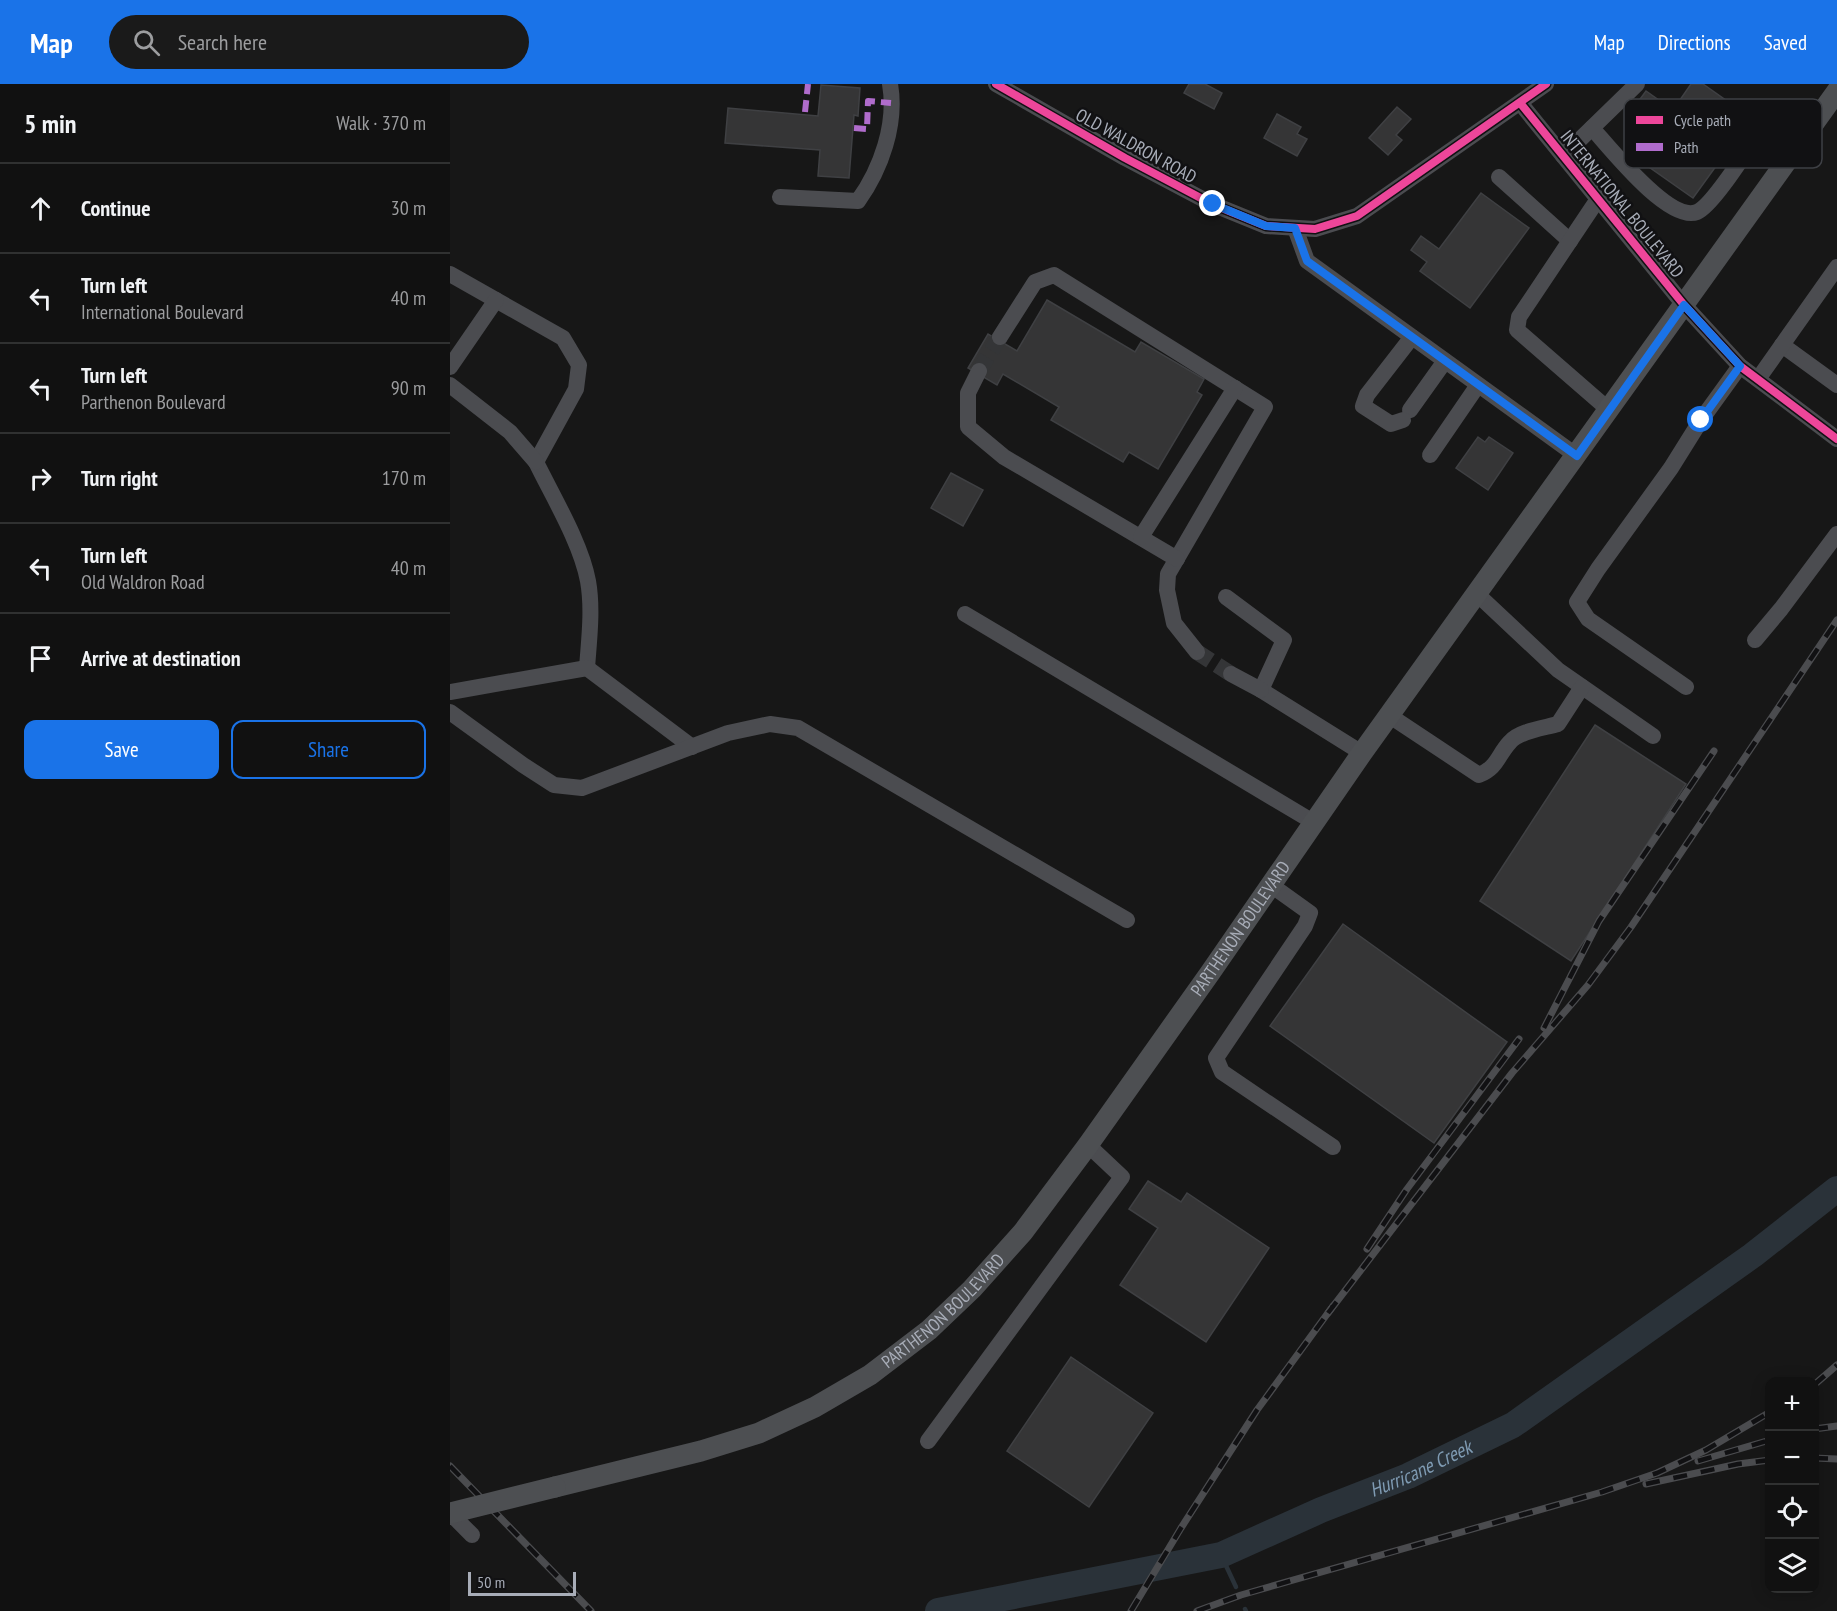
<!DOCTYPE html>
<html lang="en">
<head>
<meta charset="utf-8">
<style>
  :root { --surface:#111; --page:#1a1a1a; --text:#f1f3f6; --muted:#9c9d9f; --line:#303131; --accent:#1a73e8 }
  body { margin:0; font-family:"PT Sans Narrow",sans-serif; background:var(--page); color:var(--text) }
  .controls { position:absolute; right:18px; bottom:18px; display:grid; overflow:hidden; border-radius:12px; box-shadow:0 3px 15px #0003 }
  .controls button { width:54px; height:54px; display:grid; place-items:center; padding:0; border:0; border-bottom:2px solid var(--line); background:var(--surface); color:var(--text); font:30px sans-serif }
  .scale { position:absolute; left:18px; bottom:15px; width:108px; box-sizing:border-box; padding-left:6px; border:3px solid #a8adb8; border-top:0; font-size:16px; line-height:21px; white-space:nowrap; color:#a8adb8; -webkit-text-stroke:4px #111113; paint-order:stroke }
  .stop { position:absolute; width:18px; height:18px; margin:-14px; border:4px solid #1a73e8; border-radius:50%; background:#fff }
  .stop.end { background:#1a73e8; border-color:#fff; box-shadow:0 2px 6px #0008 }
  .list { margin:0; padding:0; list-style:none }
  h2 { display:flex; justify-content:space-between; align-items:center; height:78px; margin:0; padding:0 24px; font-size:26px }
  h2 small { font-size:20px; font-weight:400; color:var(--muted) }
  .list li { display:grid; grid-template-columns:39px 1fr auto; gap:18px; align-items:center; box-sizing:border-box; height:90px; padding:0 24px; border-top:2px solid var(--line) }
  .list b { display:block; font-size:22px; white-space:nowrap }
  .list p { margin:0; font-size:20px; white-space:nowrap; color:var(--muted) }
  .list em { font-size:20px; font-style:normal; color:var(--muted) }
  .actions { display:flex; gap:12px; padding:18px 24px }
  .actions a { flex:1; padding:14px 0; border:2px solid var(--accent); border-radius:12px; text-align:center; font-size:21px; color:var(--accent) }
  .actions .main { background:var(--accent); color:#fff }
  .icon { flex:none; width:33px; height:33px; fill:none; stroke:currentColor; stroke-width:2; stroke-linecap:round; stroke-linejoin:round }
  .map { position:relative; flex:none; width:1387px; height:1527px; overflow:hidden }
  header { display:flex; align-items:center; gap:36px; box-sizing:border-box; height:84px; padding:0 30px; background:var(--accent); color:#fff }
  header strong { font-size:28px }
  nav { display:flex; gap:33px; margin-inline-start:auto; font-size:21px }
  .search { width:420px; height:54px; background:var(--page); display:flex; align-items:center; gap:15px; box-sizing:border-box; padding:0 21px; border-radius:33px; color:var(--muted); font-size:22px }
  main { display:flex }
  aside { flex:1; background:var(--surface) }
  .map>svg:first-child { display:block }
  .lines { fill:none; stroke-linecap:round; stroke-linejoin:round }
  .stream { stroke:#2a3239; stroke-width:4.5 }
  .river { stroke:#2a3239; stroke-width:26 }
  .building { fill:#353536; stroke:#3f4043; stroke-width:1.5 }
  .minor-tunnel { stroke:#343537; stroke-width:16; stroke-dasharray:16 8; stroke-linecap:butt }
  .minor { stroke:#4b4c50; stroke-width:16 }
  .major { stroke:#4d4f52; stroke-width:21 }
  .rail-casing { stroke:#4b4c4f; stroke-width:7 }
  .rail { stroke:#111113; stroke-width:4.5; stroke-dasharray:14; stroke-linecap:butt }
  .major-bridge { stroke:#4d4f52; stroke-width:21 }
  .quiet { stroke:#b06ccc; stroke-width:6; stroke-dasharray:12 6; stroke-linecap:butt }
  .cycleway-casing { stroke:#111113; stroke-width:11 }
  .cycleway { stroke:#ed469a; stroke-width:8 }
  .route { stroke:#1a73e8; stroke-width:8 }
  .labels { text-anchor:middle; stroke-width:5; stroke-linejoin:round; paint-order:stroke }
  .street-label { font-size:18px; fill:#a8adb8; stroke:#111113 }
  .water-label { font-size:20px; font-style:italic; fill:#7f9bb3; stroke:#111113 }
  .key { fill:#111113; stroke:#3e4045; stroke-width:1.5 }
  .key-label { font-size:16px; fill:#a8adb8 }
</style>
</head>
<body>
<header>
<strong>Map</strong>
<div class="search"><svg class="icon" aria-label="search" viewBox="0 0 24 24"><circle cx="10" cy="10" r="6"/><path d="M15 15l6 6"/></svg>Search here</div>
<nav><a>Map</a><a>Directions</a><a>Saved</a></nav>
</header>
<main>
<aside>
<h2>5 min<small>Walk · 370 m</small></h2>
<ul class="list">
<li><svg class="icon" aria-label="ahead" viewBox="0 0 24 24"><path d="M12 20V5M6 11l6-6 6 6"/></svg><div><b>Continue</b></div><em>30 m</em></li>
<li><svg class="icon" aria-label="left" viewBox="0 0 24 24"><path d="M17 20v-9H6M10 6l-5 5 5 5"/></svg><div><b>Turn left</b><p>International Boulevard</p></div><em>40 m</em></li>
<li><svg class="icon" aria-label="left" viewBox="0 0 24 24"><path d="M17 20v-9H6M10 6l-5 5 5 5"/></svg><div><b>Turn left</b><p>Parthenon Boulevard</p></div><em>90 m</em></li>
<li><svg class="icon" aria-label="right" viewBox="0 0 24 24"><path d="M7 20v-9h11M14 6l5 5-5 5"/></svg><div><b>Turn right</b></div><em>170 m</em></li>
<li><svg class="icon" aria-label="left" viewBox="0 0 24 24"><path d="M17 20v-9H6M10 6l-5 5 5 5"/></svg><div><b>Turn left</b><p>Old Waldron Road</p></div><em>40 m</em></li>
<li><svg class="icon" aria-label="arrive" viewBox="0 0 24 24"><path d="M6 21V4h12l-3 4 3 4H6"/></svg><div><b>Arrive at destination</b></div></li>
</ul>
<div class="actions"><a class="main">Save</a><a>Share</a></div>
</aside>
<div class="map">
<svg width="1387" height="1527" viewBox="0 0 1387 1527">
  <rect width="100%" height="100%" fill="#171717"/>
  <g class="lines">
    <g class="stream">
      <path d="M 771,1471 L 786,1503"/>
      <path d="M 795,1525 L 796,1527"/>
    </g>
    <path class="river" id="s1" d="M 488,1527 L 771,1471 L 871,1426 L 958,1392 L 1063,1341 L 1303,1171 L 1387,1105"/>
  </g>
  <g class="building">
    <path d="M 739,0 L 755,0 L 772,9 L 764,25 L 734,9 Z"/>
    <path d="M 1241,0 L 1253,0 L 1301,34 L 1243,114 L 1189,76 L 1211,46 L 1182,26 L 1196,7 L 1223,26 Z"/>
    <path d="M 371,1 L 410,4 L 408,32 L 404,31 L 399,94 L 368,92 L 370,66 L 275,59 L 278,24 L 368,32 Z"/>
    <path d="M 947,23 L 961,35 L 946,51 L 952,56 L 938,71 L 919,54 Z"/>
    <path d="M 827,30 L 851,43 L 847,50 L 857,55 L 847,72 L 814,54 Z"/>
    <path d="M 1031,109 L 1079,144 L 1020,224 L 970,187 L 977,178 L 961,166 L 971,152 L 989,165 Z"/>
    <path d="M 597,216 L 685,268 L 691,258 L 754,295 L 747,308 L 752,311 L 708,385 L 679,368 L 673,378 L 601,336 L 609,323 L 553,290 L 547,301 L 518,284 L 538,250 L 567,267 Z"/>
    <path d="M 1028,353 L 1035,358 L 1039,353 L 1063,369 L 1038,406 L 1006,384 Z"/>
    <path d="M 501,389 L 533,406 L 513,442 L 481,424 Z"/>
    <path d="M 1145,641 L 1236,700 L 1121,877 L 1030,817 Z"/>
    <path d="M 893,840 L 1057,958 L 984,1059 L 820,942 Z"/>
    <path d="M 698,1097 L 731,1118 L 737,1109 L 819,1164 L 756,1258 L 670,1201 L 708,1144 L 679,1125 Z"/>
    <path d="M 621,1273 L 703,1329 L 639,1423 L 557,1367 Z"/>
  </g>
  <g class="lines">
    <g class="minor-tunnel">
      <path d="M 529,287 L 550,253"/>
      <path d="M 747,568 L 781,590"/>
    </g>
    <g class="minor">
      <path d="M 546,0 L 675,74 L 762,120 L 816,142 L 865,145 L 907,132 L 1096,0"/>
      <path d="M 1071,20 L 1234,221 L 1290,282 L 1387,355"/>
      <path d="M 1142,44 C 1160,64 1219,139 1247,128 C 1262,122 1296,68 1307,52"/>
      <path d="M 1113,72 L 1187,0"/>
      <path d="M 1049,93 L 1120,157"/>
      <path d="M 330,113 L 408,117 C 431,85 447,40 440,0"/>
      <path d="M 1148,115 L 1069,233 L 1067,246 L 1159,326"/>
      <path d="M 845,144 L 857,177 L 1127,372"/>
      <path d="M 0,190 L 113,254 L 129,281 L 126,305 L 86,378 C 103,413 131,459 138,497 C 143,525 139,556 137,584"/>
      <path d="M 550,253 L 585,198 L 604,191 L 815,323 L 718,490 L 717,506 L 724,539 L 747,568"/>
      <path d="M 1332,261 L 1387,301"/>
      <path d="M 0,283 L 46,216"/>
      <path d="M 529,287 L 518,309 L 518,343 L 554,373 L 727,475"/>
      <path d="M 1308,295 L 1387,183"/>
      <path d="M 0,301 L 60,348 L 86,378"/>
      <path d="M 960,326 L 995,277"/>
      <path d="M 953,336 L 941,340 L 913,322 L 917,311 L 962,253"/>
      <path d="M 980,371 L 1028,301"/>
      <path d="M 691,453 L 785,304"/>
      <path d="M 1027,510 L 1108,586 L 1203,652"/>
      <path d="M 776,513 L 834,556 L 811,606 L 912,669"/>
      <path d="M 515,530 L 865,739"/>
      <path d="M 1305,556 L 1331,525 L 1387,450"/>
      <path d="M 781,590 L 811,606"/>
      <path d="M 1236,603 L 1138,535 L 1127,518 L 1148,485 L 1221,384 L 1251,336 L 1290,282"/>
      <path d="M 0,608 L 137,584 L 242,663"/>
      <path d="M 0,628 L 73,681 L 104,701 L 132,704 L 278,649 L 320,640 L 348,644 L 677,836"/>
      <path d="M 940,632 L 1029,691 C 1048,683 1047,672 1060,658 C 1069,647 1094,644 1108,640 L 1132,603"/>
      <path d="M 821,801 L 860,829 L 855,842 L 766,974 L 772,988 L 883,1063"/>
      <path d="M 478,1357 L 672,1093 L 638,1061"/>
      <path d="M 0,1429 L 22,1451"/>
    </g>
    <path class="major" id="s2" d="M 105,1403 L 251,1367 L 309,1349 L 365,1323 L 420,1291 L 479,1246 L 522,1205 L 573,1148 L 638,1061 L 760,889 L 912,669 L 1387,7"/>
    <g class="rail-casing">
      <g id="rail">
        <path d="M 1094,944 L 1149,837 L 1264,667"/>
        <path d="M 917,1165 L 957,1105 L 1069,955"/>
        <path d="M 878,1229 L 1062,989 L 1138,901 L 1181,843 L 1387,536"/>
        <path d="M 1364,1301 L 1387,1281"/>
        <path d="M 1364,1345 L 1387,1342"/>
        <path d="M 1364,1374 L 1387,1375"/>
        <path d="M 1248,1377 L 1320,1356"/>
        <path d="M 0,1382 L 141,1527"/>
        <path d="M 1196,1400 L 1288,1380 L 1320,1376"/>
        <path d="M 681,1527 L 731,1444 L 807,1326 L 883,1222"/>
        <path d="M 747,1527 L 791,1511 L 1152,1408 L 1207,1389 L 1256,1366 L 1320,1328"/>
      </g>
    </g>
    <use href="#rail" class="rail"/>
    <path class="major-bridge" d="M 0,1429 L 105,1403"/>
    <g class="quiet">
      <path d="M 355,28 L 358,0"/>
      <path d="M 404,44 L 417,45 L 418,17 L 441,19"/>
    </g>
    <g class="cycleway-casing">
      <g id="cycleway">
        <path d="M 546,0 L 675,74 L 762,120 L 816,142 L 865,145 L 907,132 L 1096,0"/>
        <path d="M 1071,20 L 1234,221 L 1290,282 L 1387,355"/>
      </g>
    </g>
    <use href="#cycleway" class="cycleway"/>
  </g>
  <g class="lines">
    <path class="route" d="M 763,120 L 816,142 L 845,144 L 857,177 L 1127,372 L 1234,221 L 1290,282 L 1251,336"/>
  </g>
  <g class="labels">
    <g class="street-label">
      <text transform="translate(686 62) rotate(29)" y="6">OLD WALDRON ROAD</text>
      <text transform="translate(1172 120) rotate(51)" y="6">INTERNATIONAL BOULEVARD</text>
      <text dy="6" stroke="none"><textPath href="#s2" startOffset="920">PARTHENON BOULEVARD</textPath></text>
      <text dy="6" stroke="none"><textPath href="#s2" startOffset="434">PARTHENON BOULEVARD</textPath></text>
    </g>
    <g class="water-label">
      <text dy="7" stroke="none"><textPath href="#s1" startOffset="506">Hurricane Creek</textPath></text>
    </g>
  </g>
  <rect x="1174" y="15" width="198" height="69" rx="9" class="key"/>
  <rect x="1186" y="32" width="27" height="8" fill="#ed469a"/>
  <rect x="1186" y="59" width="27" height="8" fill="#b06ccc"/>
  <g class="key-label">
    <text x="1224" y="42">Cycle path</text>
    <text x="1224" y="69">Path</text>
  </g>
</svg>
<div class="controls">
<button>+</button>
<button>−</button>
<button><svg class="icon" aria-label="locate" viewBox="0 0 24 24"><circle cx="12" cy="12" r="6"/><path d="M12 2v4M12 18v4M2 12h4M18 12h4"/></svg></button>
<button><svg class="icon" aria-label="layers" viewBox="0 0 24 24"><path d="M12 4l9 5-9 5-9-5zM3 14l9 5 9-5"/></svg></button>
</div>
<div class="scale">50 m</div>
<div class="stop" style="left:1251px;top:336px"></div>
<div class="stop end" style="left:763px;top:120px"></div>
</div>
</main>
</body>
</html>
